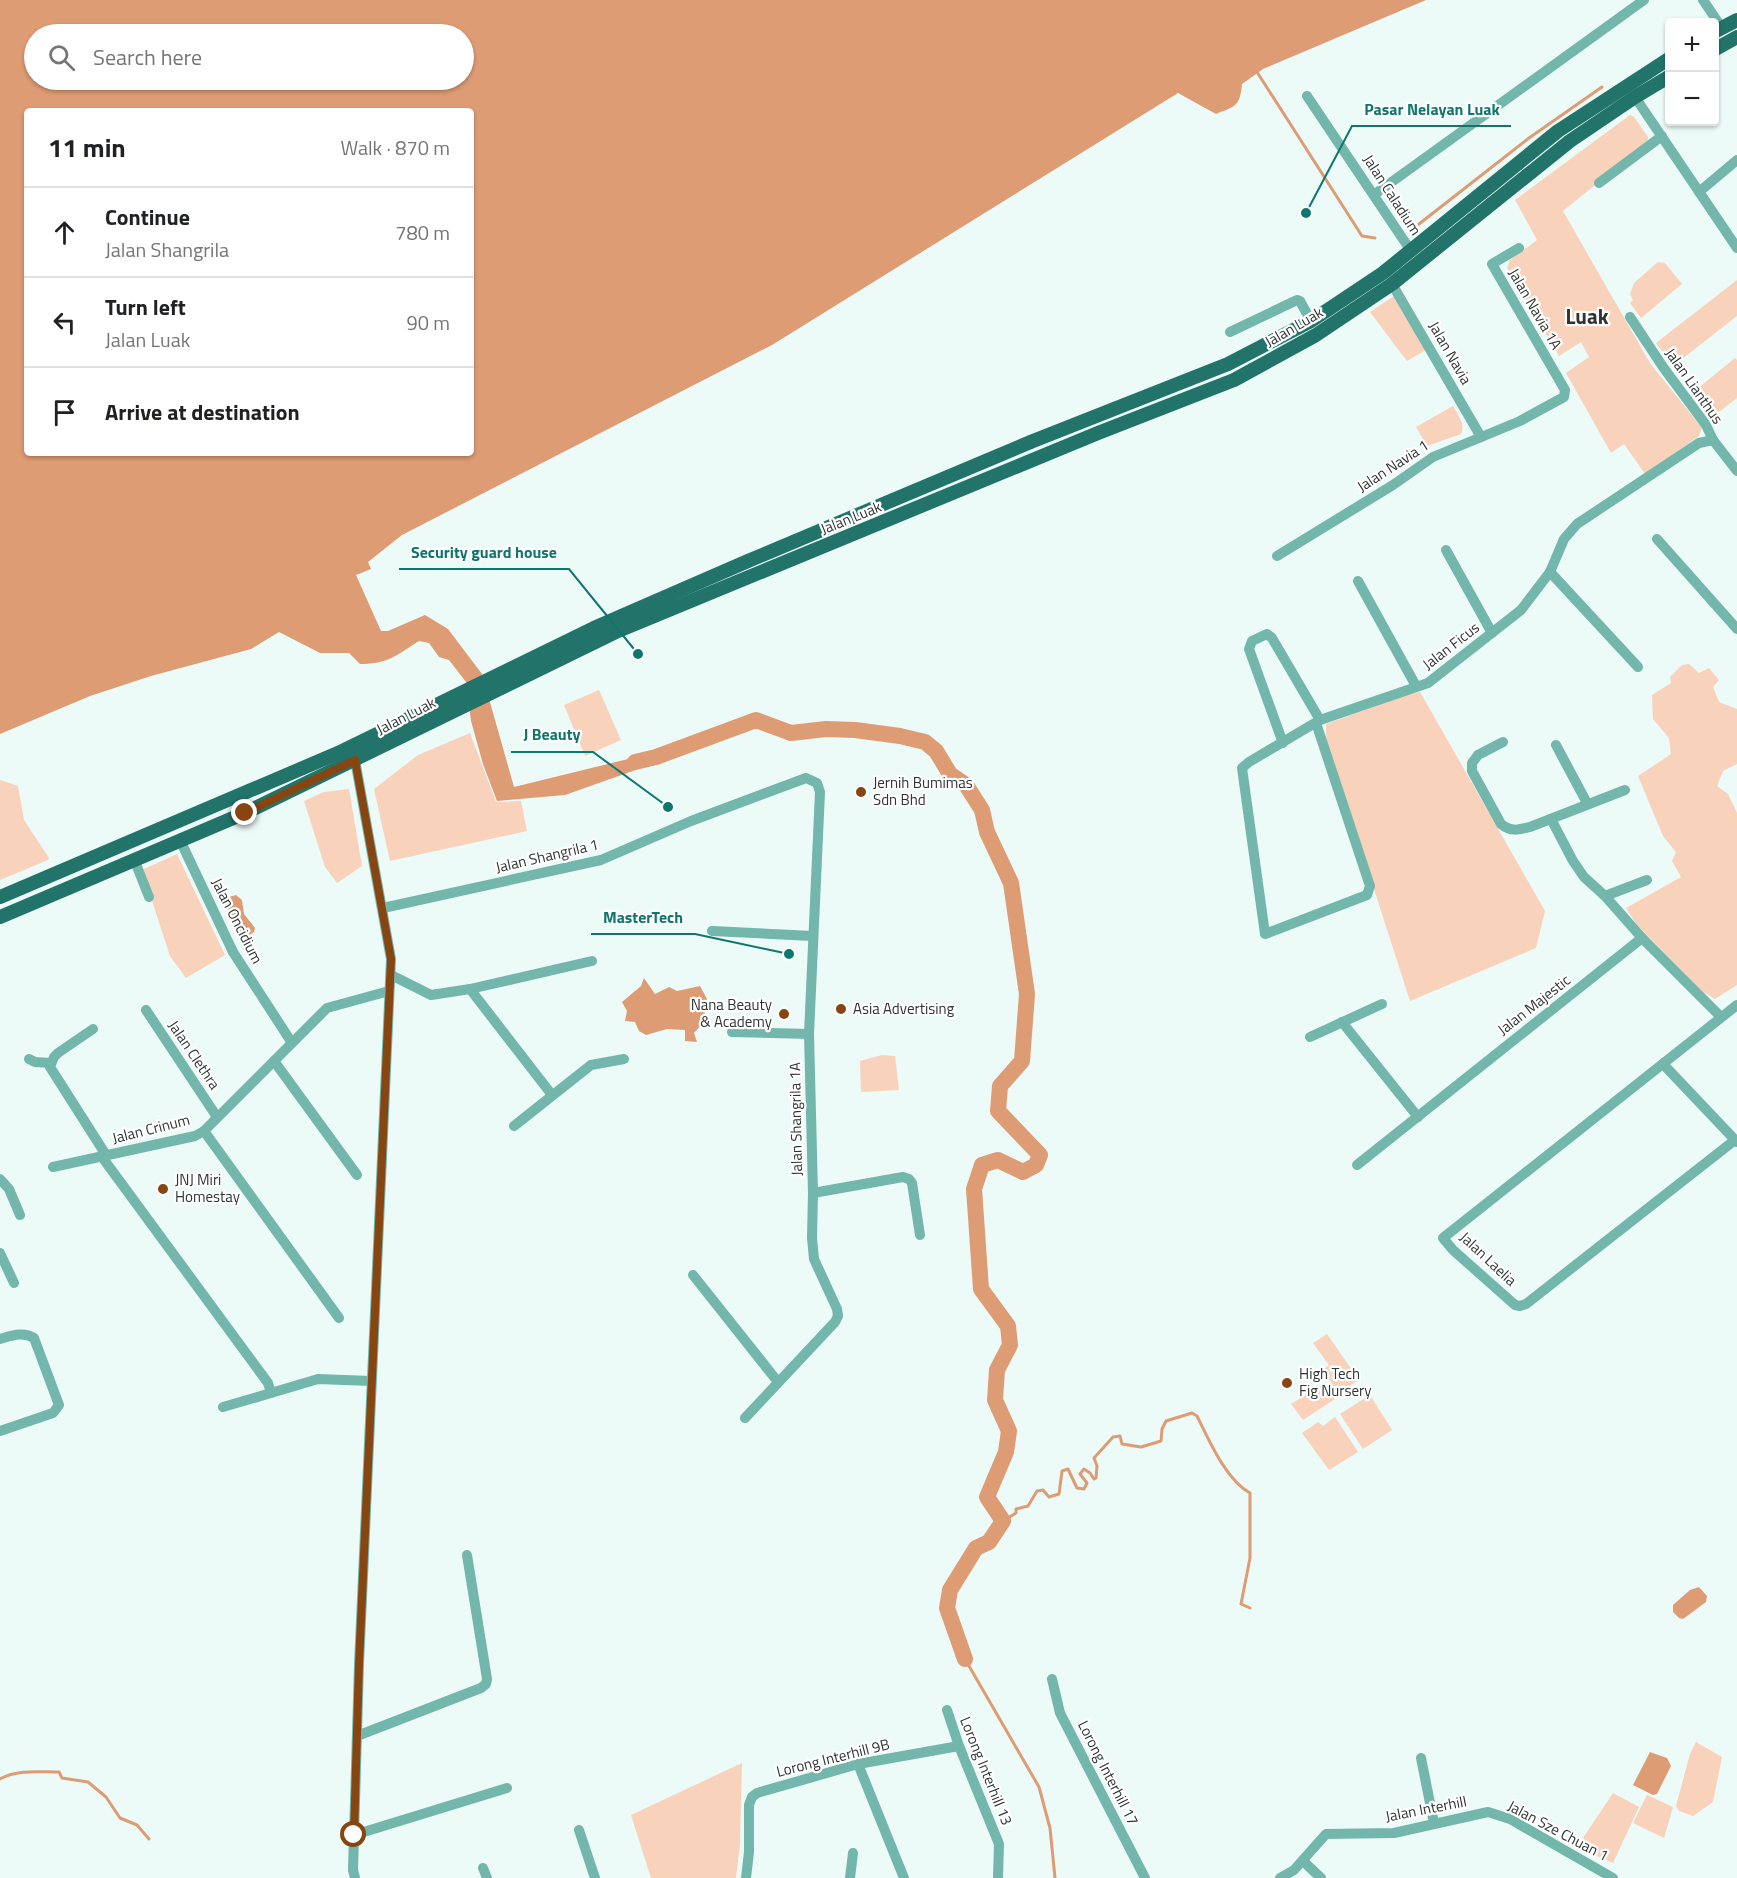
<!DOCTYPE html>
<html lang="en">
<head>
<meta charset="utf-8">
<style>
  :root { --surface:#fff; --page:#f2f2f2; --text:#202124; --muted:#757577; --line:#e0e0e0 }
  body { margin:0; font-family:"Titillium Web",sans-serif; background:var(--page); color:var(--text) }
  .controls { position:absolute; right:18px; top:18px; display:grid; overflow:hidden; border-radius:6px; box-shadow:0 2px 4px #0004 }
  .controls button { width:54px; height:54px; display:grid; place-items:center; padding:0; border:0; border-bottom:2px solid var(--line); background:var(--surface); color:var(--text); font:30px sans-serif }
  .stop { position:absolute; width:18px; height:18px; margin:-14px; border:4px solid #874512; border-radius:50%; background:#fff }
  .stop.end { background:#874512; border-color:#fff; box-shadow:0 2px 6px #0008 }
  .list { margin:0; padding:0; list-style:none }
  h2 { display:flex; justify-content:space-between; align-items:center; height:78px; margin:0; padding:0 24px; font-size:26px }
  h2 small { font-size:20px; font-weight:400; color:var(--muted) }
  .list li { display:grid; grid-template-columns:39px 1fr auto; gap:18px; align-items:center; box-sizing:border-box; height:90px; padding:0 24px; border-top:2px solid var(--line) }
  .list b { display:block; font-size:22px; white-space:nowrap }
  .list p { margin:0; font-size:20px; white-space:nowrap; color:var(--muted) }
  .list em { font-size:20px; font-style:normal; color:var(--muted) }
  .icon { flex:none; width:33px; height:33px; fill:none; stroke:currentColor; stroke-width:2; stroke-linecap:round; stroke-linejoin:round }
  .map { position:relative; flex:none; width:1737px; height:1878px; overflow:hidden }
  .search { position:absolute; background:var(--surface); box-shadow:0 2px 4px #0004; left:24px; top:24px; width:450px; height:66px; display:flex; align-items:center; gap:15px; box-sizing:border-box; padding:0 21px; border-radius:33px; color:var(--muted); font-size:22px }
  .panel { position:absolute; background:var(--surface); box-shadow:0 2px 4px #0004; left:24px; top:108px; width:450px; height:348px; border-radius:6px }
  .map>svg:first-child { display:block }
  .green { fill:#f9d2bb }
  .water { fill:#dd9c74; fill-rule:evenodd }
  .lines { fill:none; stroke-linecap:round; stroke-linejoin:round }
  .stream { stroke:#dd9c74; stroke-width:3 }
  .river { stroke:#dd9c74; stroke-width:16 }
  .minor { stroke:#73b6ab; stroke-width:10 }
  .major { stroke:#22746a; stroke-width:14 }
  .route { stroke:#874512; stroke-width:8 }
  .poi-dot { fill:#874512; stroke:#fff; stroke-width:2 }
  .labels { text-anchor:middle; stroke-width:4.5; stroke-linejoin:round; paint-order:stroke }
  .street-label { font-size:15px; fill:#2f3433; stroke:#fff }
  .poi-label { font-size:15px; fill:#2f3433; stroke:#fff; text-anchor:start }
  .district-label { font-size:21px; font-weight:bold; fill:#2f3433; stroke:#fff }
  .leader { fill:none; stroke:#0f766e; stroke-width:2 }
  .callout-dot { fill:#0f766e; stroke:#fff; stroke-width:2 }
  .callout-label { font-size:16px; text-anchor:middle; font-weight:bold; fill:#0f766e; stroke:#fff; stroke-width:4.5; stroke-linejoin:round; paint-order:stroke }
</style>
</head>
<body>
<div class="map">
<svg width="1737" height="1878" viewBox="0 0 1737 1878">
  <rect width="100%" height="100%" fill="#ecfaf8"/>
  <g class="green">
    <path d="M 1630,115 L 1634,117 L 1648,137 L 1647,143 L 1563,211 L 1650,363 L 1702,428 L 1699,436 L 1645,474 L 1624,444 L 1611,453 L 1566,373 L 1589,357 L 1581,342 L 1559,356 L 1507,268 L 1510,260 L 1537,240 L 1515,200 Z"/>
    <path d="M 1658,262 L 1665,263 L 1682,284 L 1641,318 L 1630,303 L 1633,300 L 1630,294 L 1634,283 Z"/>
    <path d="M 1737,280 L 1737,316 L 1673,366 L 1656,343 Z"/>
    <path d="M 1394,296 L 1426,350 L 1407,361 L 1370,312 Z"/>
    <path d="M 1735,358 L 1737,360 L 1737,398 L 1711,418 L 1691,394 Z"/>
    <path d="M 1453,406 C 1458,415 1466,425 1461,434 L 1427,446 L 1416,427 Z"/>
    <path d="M 1689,664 L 1699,673 L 1709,668 L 1719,680 L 1713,687 L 1719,702 L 1737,709 L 1737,764 L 1723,771 L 1717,786 L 1728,794 L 1737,813 L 1737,985 L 1715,999 L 1703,992 L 1637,925 L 1626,908 L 1681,877 L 1672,861 L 1676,852 L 1663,836 L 1638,776 L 1671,754 L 1669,738 L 1653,719 L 1652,695 L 1671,683 L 1670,677 L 1682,665 Z"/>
    <path d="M 599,690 L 621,740 L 585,756 L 564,705 Z"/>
    <path d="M 1420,692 L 1545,911 L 1536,948 L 1410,1001 L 1326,740 L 1326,724 L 1412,693 Z"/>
    <path d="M 470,733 L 496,802 L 521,801 L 527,831 L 390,861 L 374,789 L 418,755 Z"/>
    <path d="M 0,780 L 18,786 L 24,820 L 49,858 L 48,860 L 0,880 Z"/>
    <path d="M 349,789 L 362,866 L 337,883 L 325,867 L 304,801 L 324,792 Z"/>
    <path d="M 177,854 L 225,955 L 186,978 L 170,956 L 142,870 Z"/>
    <path d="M 882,1055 L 895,1056 L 899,1090 L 861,1092 L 860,1061 Z"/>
    <path d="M 1327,1334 L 1359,1380 L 1338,1393 L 1323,1370 L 1329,1365 L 1313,1343 Z"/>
    <path d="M 1325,1383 L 1335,1399 L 1303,1420 L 1291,1404 Z"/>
    <path d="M 1370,1395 L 1392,1430 L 1363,1449 L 1340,1414 Z"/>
    <path d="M 1335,1417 L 1358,1452 L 1329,1470 L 1302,1433 L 1318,1422 L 1323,1426 Z"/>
    <path d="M 1696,1742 L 1722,1757 L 1713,1802 L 1693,1816 L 1679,1811 L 1676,1806 L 1690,1754 Z"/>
    <path d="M 742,1763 L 740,1844 L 736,1878 L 651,1878 L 631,1815 Z"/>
    <path d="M 1613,1793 L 1639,1807 L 1613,1863 L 1577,1847 Z"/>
    <path d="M 1647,1795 L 1673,1807 L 1664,1838 L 1633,1823 Z"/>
  </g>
  <g class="water">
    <path d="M 0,0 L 1426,0 L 1263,69 L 1242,84 C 1240,106 1236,106 1216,114 L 1178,93 L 772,345 L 402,535 L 368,562 L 371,569 L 356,575 L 381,631 L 388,631 L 425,615 L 448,629 L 482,674 L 514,787 L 628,759 L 656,757 L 644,767 L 565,795 L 497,801 L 483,764 L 471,721 L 466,682 L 449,660 L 439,657 L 429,643 L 419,641 C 397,655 388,664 360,664 L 349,653 L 320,653 L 279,632 L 251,649 L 151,676 L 90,696 L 0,734 ZM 34,34 L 464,34 L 464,80 L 34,80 ZM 27,111 L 471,111 L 471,453 L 27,453 Z"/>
    <path d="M 236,895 L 242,900 L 244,914 L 255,928 L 254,932 L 244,938 L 240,936 L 225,902 L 226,898 Z"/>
    <path d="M 644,978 L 655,994 L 669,987 L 677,991 L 700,986 L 707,999 L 703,1023 L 694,1033 L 697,1042 L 685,1041 L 685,1030 L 667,1029 L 646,1035 L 639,1031 L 635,1022 L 625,1021 L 627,1011 L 622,1002 L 641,986 Z"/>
    <path d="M 1699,1587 L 1707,1596 L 1706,1602 L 1683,1619 L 1679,1618 L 1673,1612 L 1673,1605 L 1690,1590 Z"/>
    <path d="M 1650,1752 L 1667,1758 L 1671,1766 L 1657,1794 L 1653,1795 L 1633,1785 Z"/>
  </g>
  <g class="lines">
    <g class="stream">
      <path d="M 1257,72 L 1362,236 L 1375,238"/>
      <path d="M 1419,224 L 1529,138 L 1602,87"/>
      <path d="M 1003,1521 L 1016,1513 L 1016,1509 L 1028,1506 L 1037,1491 L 1043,1490 L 1049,1497 L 1059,1494 L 1062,1471 L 1068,1469 L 1077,1488 L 1084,1489 L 1087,1483 L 1080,1474 L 1084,1469 L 1090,1473 L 1094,1479 L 1096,1478 L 1097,1466 L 1094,1458 L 1113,1437 L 1120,1436 L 1122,1444 L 1141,1447 L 1161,1441 L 1162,1429 L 1166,1421 L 1192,1413 L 1197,1416 C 1209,1440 1226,1480 1250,1493 L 1250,1558 L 1241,1604 L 1250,1608"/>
      <path d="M 965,1659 L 1039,1787 L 1050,1828 L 1055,1878"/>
      <path d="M 0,1779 C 17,1769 40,1772 59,1772 L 62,1778 L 88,1782 L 106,1797 L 120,1818 L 137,1825 L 149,1839"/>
    </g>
    <path class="river" d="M 635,762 L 656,757 L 756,720 L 791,733 L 826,729 L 855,730 L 900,736 L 925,742 L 936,751 L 950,774 L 966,785 L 982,810 L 987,832 L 1011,883 L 1027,994 L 1022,1061 L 1000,1086 L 998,1111 L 1040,1155 L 1036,1165 L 1023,1172 L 998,1160 L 982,1165 L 974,1189 L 981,1289 L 1008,1326 L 1010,1345 L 997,1370 L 995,1400 L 1009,1431 L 1006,1452 L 987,1497 L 1003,1521 L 989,1542 L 976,1548 L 950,1590 L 947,1608 L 965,1659"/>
    <g class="minor">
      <path d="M 1703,0 L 1722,28"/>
      <path d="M 1307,96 L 1411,251"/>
      <path d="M 1635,97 L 1737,248"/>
      <path d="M 1599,183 L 1662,136"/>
      <path d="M 1699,192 L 1737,160"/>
      <path d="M 1375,194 L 1644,0"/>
      <path d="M 1392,284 L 1481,437"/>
      <path d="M 1630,317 L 1663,367 L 1706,425 L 1713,440 L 1737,471"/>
      <path d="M 1230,332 L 1297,300 L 1300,301 L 1311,321"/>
      <path d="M 1657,539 L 1737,629"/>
      <path d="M 1446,550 L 1492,633"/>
      <path d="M 1277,556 L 1393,485 L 1433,457 L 1520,421 L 1564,397 L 1565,390 L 1492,264 L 1519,248"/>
      <path d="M 1550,572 L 1638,667"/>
      <path d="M 1358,581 L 1416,686"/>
      <path d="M 1316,723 L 1370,886 L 1367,895 L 1265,934 L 1242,768 L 1249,762 L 1320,720 L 1428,683 L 1521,610 L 1550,572 L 1564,539 L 1577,524 L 1699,443 L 1713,440"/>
      <path d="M 1503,742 L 1478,755 L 1472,763 L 1472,771 L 1501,824 C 1511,832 1518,830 1530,827 L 1625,790"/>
      <path d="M 1283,743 L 1249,649 L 1252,641 L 1267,634 L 1272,638 L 1320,720"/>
      <path d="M 1556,745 L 1587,803"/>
      <path d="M 355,760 L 391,959 L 359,1664 L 353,1870 L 355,1878"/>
      <path d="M 1551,819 L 1573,861 L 1584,877 L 1605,896 L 1642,938"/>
      <path d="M 180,840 L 233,952 L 292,1043"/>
      <path d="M 134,859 L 149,897"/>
      <path d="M 1605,896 L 1647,880"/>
      <path d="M 383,908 L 601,860 L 691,821 L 806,778 L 817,783 L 820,792 L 809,1034 L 813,1193 L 812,1238 L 814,1259 L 837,1309 L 838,1316 L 835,1322 L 745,1418"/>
      <path d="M 712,931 L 812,936"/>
      <path d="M 391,975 L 431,995 L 470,989 L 552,1095"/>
      <path d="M 470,989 L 592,961"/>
      <path d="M 146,1010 L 217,1117"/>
      <path d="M 1342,1022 L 1418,1117"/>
      <path d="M 93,1029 L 58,1053 L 54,1057 L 50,1067 L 106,1155"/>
      <path d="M 732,1032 L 809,1034"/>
      <path d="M 1310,1037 L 1382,1004"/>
      <path d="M 29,1059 L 35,1062 L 51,1063"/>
      <path d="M 274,1061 L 357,1175"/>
      <path d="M 1663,1064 L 1737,1142"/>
      <path d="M 514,1126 L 591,1065 L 624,1059"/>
      <path d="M 204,1131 L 339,1318"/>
      <path d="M 1735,1140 L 1526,1304 L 1520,1306 L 1515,1305 L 1453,1250 L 1443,1238 L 1737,1005"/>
      <path d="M 102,1157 L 268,1383 L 271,1393 L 318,1379 L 371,1381"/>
      <path d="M 1357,1165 L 1642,938 L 1721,1017"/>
      <path d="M 53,1167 L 195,1136 L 204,1131 L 327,1008 L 389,991"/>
      <path d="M 0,1179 L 9,1189 L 20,1215"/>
      <path d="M 813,1193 L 903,1177 L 909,1179 L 912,1183 L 920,1235"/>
      <path d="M 0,1253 L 14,1283"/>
      <path d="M 693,1275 L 778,1382"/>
      <path d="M 0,1339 C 11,1336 23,1331 34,1338 L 59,1405 L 53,1413 L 0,1431"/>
      <path d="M 223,1407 L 271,1393"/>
      <path d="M 1052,1679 L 1060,1713 L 1145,1878"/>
      <path d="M 947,1710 L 959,1746 L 999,1844 L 998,1878"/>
      <path d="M 357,1736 L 481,1688 L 486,1684 L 487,1679 L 467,1555"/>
      <path d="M 1421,1758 L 1434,1823"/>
      <path d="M 858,1764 L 904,1878"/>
      <path d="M 579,1830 L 595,1878"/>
      <path d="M 354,1835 L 507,1788"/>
      <path d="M 1303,1861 L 1321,1878"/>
      <path d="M 483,1868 L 487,1878"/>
      <path d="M 746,1878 L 749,1852 L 749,1805 L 752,1797 L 757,1793 L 858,1764 L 959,1746"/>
      <path d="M 850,1878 L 853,1853"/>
      <path d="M 1280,1878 L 1294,1870 L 1326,1834 L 1394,1833 L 1488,1812 L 1510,1819 L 1613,1878"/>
    </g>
    <g class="major">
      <path d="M 1714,32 L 1737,20"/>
      <path d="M 1714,50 L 1737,37"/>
      <path d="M 0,897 L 338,753 L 594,628 L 748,561 L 1033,441 L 1228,364 L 1311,321 L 1383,273 L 1558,131 L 1670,58"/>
      <path d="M 0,917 L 245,813 L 618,631 L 1098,433 L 1234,380 L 1316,335 L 1392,284 L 1570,141 L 1635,97 L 1670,76"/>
    </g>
  </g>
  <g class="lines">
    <path class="route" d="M 245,813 L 355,760 L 391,959 L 359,1664 L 354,1835"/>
  </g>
  <g class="poi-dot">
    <circle cx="861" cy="792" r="6"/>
    <circle cx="841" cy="1009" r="6"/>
    <circle cx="784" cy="1014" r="6"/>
    <circle cx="163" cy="1189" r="6"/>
    <circle cx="1287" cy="1383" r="6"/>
  </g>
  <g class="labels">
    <g class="street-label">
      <text transform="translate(1392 195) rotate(57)" y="5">Jalan Caladium</text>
      <text transform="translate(1535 309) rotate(60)" y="5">Jalan Navia 1A</text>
      <text transform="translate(1294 327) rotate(-30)" y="5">Jalan Luak</text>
      <text transform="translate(1450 353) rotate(60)" y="5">Jalan Navia</text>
      <text transform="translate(1694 386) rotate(55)" y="5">Jalan Lianthus</text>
      <text transform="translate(1393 466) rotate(-33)" y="5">Jalan Navia 1</text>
      <text transform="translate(851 518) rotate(-22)" y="5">Jalan Luak</text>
      <text transform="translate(1451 646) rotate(-38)" y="5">Jalan Ficus</text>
      <text transform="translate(406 716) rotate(-27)" y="5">Jalan Luak</text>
      <text transform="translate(547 856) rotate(-13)" y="5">Jalan Shangrila 1</text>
      <text transform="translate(237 921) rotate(63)" y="5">Jalan Oncidium</text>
      <text transform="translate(1534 1005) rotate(-38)" y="5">Jalan Majestic</text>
      <text transform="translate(194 1055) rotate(56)" y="5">Jalan Clethra</text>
      <text transform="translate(796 1119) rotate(-91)" y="5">Jalan Shangrila 1A</text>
      <text transform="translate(151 1129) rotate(-14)" y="5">Jalan Crinum</text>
      <text transform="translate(1488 1259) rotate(43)" y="5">Jalan Laelia</text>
      <text transform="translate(833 1758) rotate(-14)" y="5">Lorong Interhill 9B</text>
      <text transform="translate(986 1771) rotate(68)" y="5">Lorong Interhill 13</text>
      <text transform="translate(1108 1773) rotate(63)" y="5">Lorong Interhill 17</text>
      <text transform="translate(1426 1809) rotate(-11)" y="5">Jalan Interhill</text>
      <text transform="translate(1558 1831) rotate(28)" y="5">Jalan Sze Chuan 1</text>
    </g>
    <g class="poi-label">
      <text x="873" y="788">Jernih Bumimas<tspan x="873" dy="17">Sdn Bhd</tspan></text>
      <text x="772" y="1010" text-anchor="end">Nana Beauty<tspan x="772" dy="17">&amp; Academy</tspan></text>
      <text x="853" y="1014">Asia Advertising</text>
      <text x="175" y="1185">JNJ Miri<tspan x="175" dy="17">Homestay</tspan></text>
      <text x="1299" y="1379">High Tech<tspan x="1299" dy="17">Fig Nursery</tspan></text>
    </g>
    <g class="district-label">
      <text x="1587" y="324">Luak</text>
    </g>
  </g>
  <path class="leader" d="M1306 213L1352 126H1511M638 654L569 569H399M668 807L593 752H511M789 954L695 934H591"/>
  <g class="callout-dot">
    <circle cx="1306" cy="213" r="6"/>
    <circle cx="638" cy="654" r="6"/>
    <circle cx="668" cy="807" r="6"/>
    <circle cx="789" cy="954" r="6"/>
  </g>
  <g class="callout-label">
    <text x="1432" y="115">Pasar Nelayan Luak</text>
    <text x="484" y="558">Security guard house</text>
    <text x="552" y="740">J Beauty</text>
    <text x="643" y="923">MasterTech</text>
  </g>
</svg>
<div class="controls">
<button>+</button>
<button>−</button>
</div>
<div class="stop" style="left:354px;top:1835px"></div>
<div class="stop end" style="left:245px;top:813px"></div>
<div class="search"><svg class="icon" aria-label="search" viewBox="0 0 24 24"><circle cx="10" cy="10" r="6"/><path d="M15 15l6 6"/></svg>Search here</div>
<section class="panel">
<h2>11 min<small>Walk · 870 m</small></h2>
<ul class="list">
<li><svg class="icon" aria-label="ahead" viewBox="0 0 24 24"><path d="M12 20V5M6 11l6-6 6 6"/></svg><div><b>Continue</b><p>Jalan Shangrila</p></div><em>780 m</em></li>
<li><svg class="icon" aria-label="left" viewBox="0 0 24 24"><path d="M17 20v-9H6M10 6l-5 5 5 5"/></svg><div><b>Turn left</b><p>Jalan Luak</p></div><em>90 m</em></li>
<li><svg class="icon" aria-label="arrive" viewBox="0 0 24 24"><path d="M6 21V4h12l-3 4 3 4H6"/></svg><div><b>Arrive at destination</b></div></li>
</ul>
</section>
</div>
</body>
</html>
